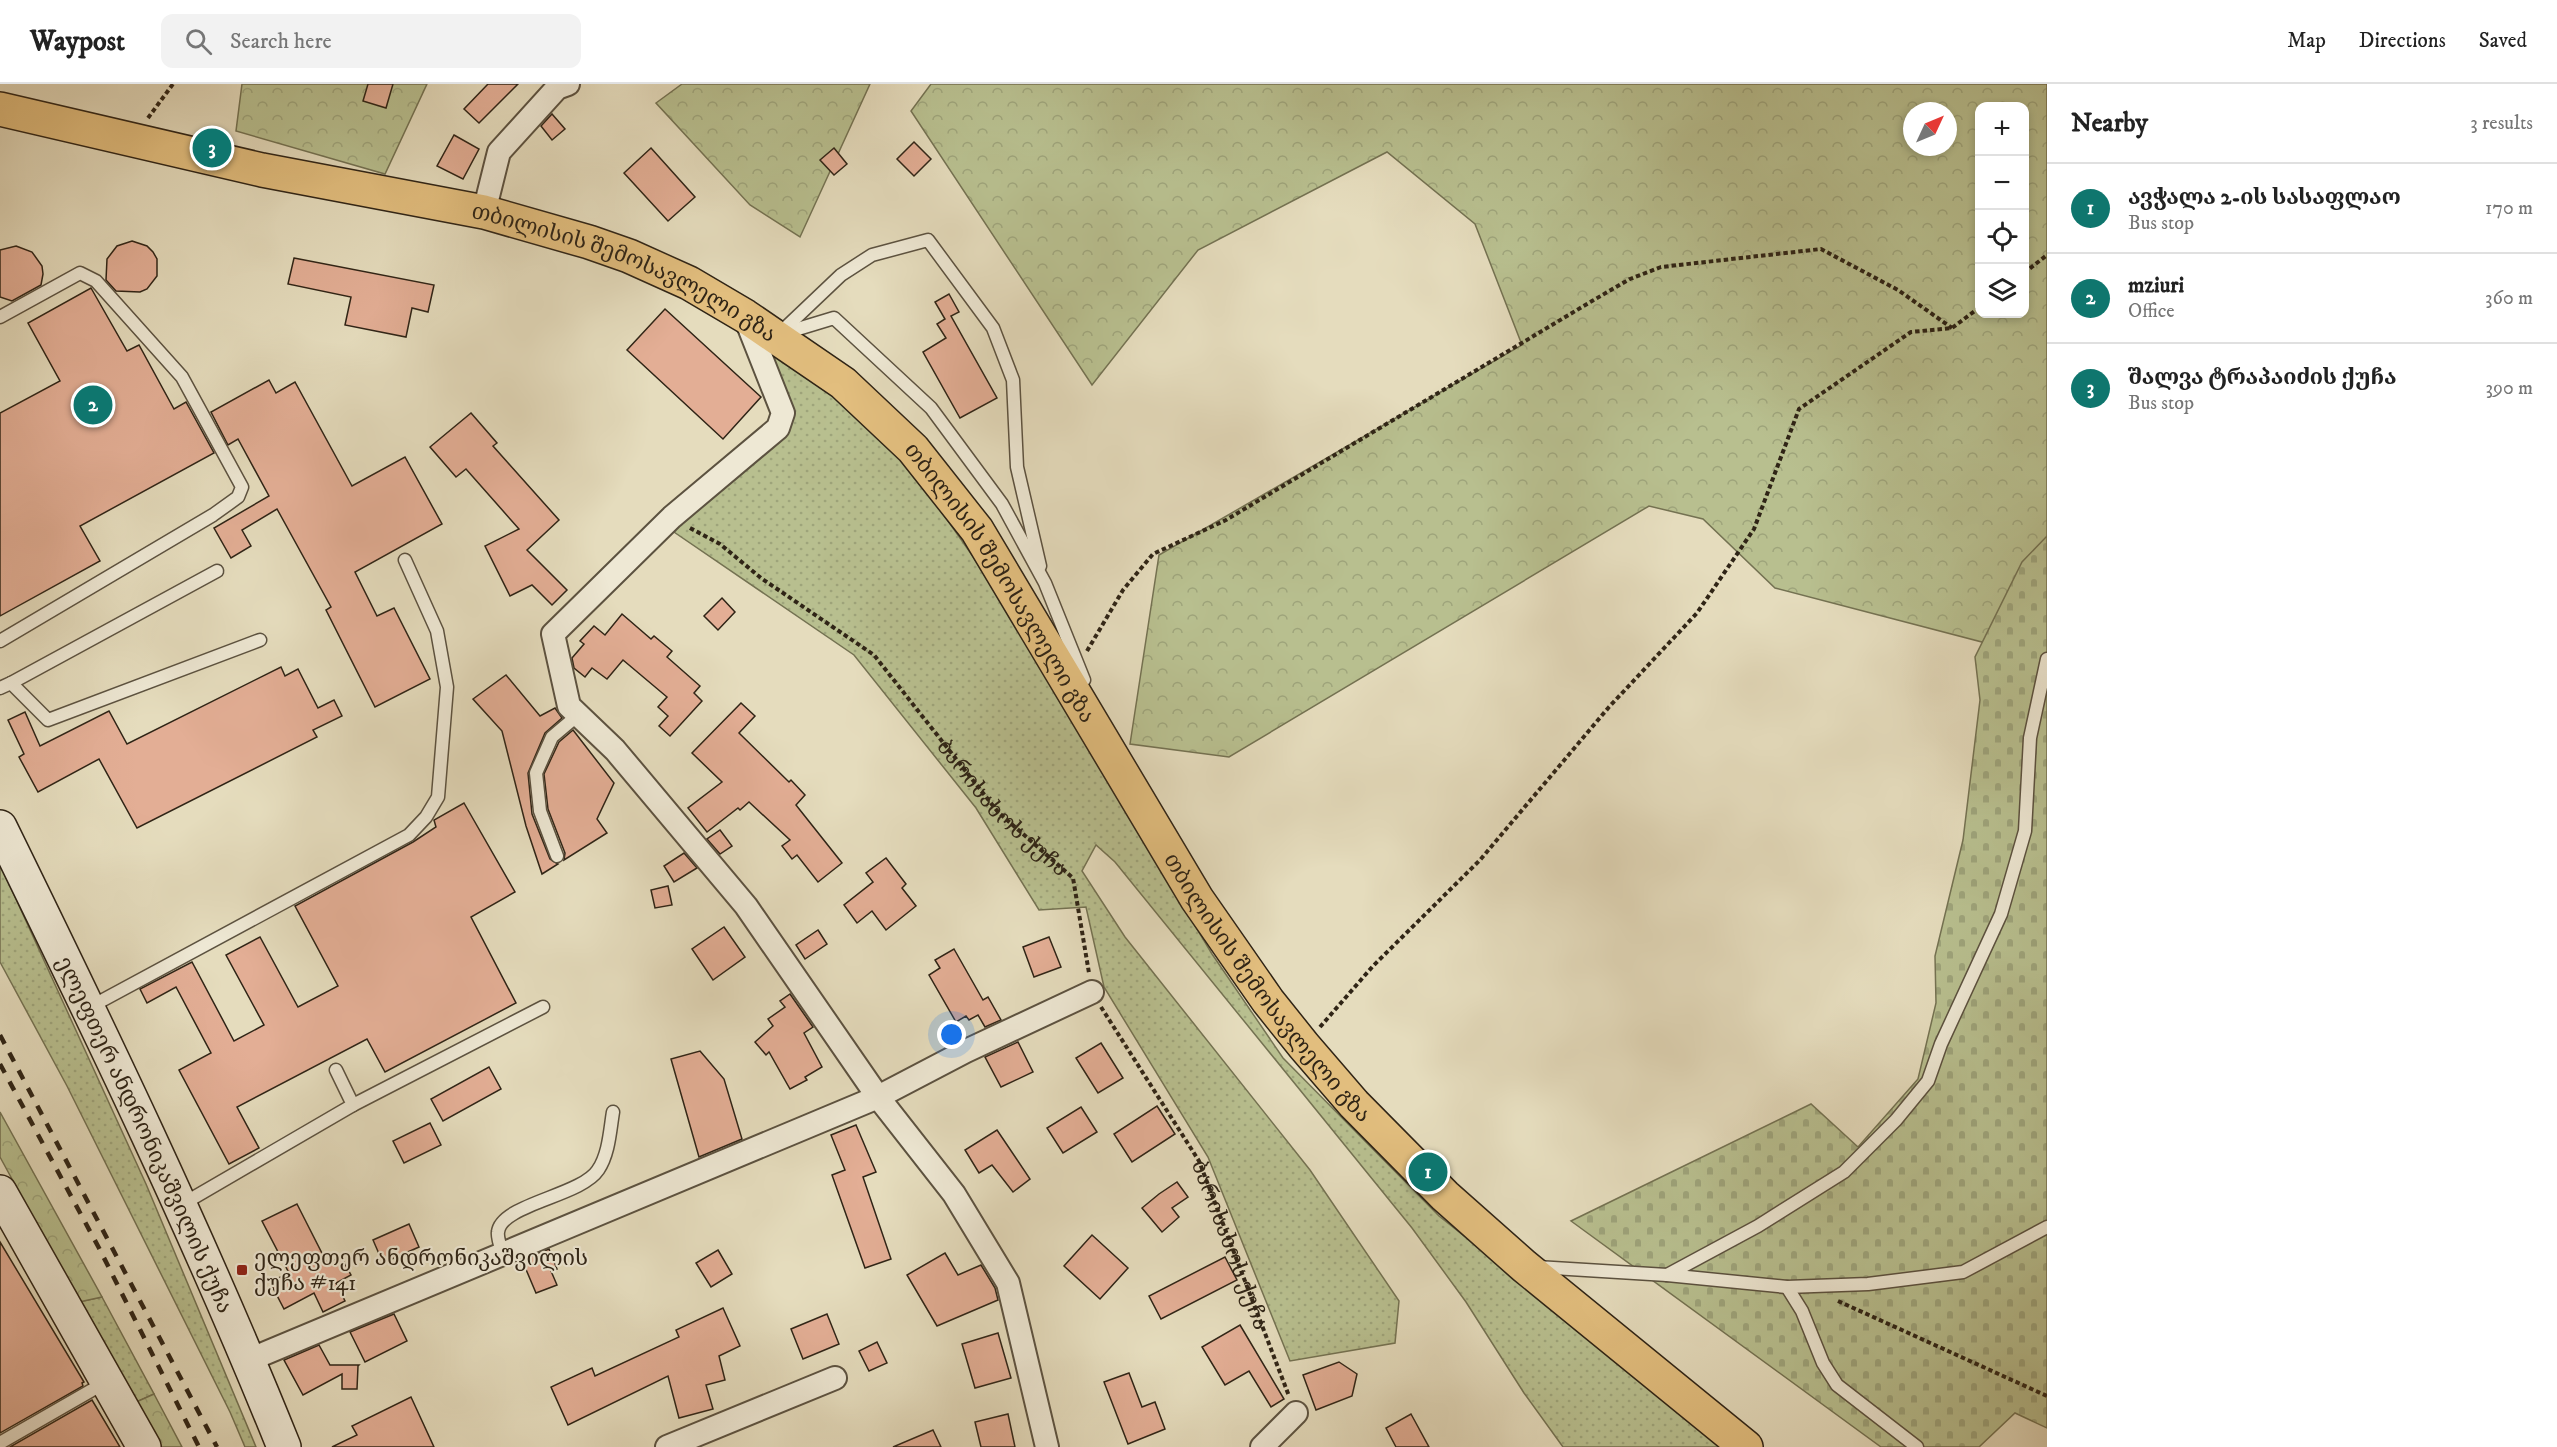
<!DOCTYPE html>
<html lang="en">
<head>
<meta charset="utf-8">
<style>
  :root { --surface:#fff; --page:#f2f2f2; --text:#222; --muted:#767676; --line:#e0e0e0; --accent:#0f766e }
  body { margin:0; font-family:"IM FELL DW Pica","Noto Serif Georgian",serif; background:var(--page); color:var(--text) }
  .controls { position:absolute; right:18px; top:18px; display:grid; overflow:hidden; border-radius:12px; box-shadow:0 3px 9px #0003 }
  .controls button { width:54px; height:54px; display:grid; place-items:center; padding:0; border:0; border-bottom:2px solid var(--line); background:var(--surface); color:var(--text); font:30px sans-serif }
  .compass { position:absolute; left:1903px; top:18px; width:54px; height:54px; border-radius:50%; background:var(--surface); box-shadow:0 3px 9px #0003; rotate:46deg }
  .you { position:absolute; left:952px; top:951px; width:21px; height:21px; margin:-15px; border:4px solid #fff; border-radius:50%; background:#1a73e8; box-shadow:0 0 0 9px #1a73e833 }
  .badge { display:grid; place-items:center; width:39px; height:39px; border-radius:50%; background:var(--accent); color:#fff; font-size:20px; font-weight:700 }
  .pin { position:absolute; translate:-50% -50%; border:3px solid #fff; box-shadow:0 2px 6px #0006 }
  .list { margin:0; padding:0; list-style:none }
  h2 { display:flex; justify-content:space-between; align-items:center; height:78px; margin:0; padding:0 24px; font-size:26px }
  h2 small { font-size:20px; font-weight:400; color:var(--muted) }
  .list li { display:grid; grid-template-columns:39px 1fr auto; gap:18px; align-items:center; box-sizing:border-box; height:90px; padding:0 24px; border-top:2px solid var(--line) }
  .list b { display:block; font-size:22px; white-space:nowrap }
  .list p { margin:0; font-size:20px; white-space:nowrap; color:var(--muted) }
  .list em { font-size:20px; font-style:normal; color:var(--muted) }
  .icon { flex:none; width:33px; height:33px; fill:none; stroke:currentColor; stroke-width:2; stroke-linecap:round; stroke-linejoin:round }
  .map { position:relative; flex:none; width:2047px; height:1363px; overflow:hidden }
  header { display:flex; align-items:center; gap:36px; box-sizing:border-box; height:84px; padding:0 30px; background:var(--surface); border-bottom:2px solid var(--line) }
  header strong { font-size:28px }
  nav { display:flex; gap:33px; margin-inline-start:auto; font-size:21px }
  .search { width:420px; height:54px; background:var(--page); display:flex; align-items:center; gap:15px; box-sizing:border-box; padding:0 21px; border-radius:12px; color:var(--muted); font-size:22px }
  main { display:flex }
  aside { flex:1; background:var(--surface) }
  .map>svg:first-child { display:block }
  .grass { fill:url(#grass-dots); stroke:#747252; stroke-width:1.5 }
  .forest { fill:url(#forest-crowns); stroke:#747252; stroke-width:1.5; fill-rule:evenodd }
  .cemetery { fill:url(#cemetery-stones); stroke:#747252; stroke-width:1.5 }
  .building { fill:#e3ae95; stroke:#2f2416; stroke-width:1.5 }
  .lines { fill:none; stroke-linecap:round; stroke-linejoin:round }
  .lane-casing { stroke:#5c5240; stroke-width:15 }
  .street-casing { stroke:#5c5240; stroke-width:26 }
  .secondary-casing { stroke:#2f2416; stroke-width:36 }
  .highway-casing { stroke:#2f2416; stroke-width:36 }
  .path { stroke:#2f2416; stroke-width:4; stroke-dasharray:4.5 3; stroke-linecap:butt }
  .lane { stroke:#eee8d4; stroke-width:12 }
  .street { stroke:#eee8d4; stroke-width:22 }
  .secondary { stroke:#eee8d4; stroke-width:33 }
  .highway { stroke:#e2be7e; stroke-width:33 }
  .rail { stroke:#2f2416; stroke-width:4.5; stroke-dasharray:10 10; stroke-linecap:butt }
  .poi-dot { fill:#8f2418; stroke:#eee8d4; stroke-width:2 }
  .labels { text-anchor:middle; stroke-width:4.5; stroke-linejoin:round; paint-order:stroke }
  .street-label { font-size:22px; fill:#2f2416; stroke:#eee8d4 }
  .poi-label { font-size:22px; fill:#2f2416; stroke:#eee8d4; text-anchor:start }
</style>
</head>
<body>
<header>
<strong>Waypost</strong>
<div class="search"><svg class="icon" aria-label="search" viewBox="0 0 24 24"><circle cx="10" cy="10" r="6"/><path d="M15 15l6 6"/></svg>Search here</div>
<nav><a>Map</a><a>Directions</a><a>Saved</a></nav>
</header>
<main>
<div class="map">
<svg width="2047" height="1363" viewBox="0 0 2047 1363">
  <defs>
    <pattern id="grass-dots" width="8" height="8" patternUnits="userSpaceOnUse" patternTransform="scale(1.5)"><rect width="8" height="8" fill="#b8bf8f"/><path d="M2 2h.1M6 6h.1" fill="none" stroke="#9ea47b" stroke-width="1.8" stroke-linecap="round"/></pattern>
    <pattern id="forest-crowns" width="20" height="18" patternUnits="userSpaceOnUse" patternTransform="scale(1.5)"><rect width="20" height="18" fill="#b8bf8f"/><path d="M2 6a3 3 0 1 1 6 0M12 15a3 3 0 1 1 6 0" fill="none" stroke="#9ea47b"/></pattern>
    <pattern id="cemetery-stones" width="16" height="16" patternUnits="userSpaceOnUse" patternTransform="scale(1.5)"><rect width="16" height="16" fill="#b8bf8f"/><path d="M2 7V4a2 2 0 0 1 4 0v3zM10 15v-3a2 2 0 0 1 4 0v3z" fill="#9ea47b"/></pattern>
  </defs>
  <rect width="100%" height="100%" fill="#e5dcbd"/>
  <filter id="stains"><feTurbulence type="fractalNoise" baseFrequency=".00333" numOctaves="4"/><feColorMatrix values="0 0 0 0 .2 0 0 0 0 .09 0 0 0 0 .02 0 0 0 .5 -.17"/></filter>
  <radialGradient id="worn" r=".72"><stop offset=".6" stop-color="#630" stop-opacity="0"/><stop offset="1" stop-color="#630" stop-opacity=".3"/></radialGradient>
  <g class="grass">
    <path d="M 768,262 L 831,303 L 890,362 L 934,417 L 974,474 L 1023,553 L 1212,870 L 1283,974 L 1439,1132 L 1730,1363 L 1563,1363 L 1524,1309 L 1466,1218 L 1412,1144 L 1115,778 L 1096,761 L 1082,787 L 1125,853 L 1310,1086 L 1399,1217 L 1395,1259 L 1290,1277 L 1208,1073 L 1104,903 L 1086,823 L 1039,826 L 976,724 L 854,571 L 671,446 L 785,350 Z"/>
    <path d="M 0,780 L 146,1100 L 256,1363 L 245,1363 L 230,1328 L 67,1002 L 0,878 Z"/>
    <path d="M 102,1213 L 154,1310 L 134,1319 L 79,1218 Z"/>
  </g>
  <g class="forest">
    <path d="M 242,0 L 427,0 L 385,90 L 236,47 Z"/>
    <path d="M 682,0 L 870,0 L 800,153 L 750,121 L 656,19 Z"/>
    <path d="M 931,0 L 2047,0 L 2047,575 L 1775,504 L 1703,435 L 1649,422 L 1229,673 L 1130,660 L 1159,471 L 1522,261 L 1475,140 L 1387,68 L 1198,166 L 1092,301 L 911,27 ZM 1980,22 L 2024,22 L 2024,230 L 1980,230 ZM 1912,27 L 1948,27 L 1948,63 L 1912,63 Z"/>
    <path d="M 0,1028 L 102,1213 L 79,1218 L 0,1073 Z"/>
    <path d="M 154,1310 L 182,1363 L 156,1363 L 134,1319 Z"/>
  </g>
  <path class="cemetery" d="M 2047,452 L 2047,1344 L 2015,1329 L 1979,1363 L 1881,1363 L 1571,1137 L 1811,1020 L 1858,1063 L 1918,995 L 1936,919 L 1935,872 L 1963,756 L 1980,616 L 1975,573 L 2022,478 Z"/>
  <g class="building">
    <path d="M 368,0 L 393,0 L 386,24 L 363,17 Z"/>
    <path d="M 488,0 L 518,0 L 479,39 L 464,25 Z"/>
    <path d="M 552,30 L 565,45 L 552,56 L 541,42 Z"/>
    <path d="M 454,51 L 479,65 L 463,95 L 437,82 Z"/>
    <path d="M 914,58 L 931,75 L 914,92 L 897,75 Z"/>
    <path d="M 651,64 L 695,113 L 668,137 L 624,89 Z"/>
    <path d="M 834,64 L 847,80 L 834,91 L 820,76 Z"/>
    <path d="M 132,157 L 147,162 L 153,168 L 157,175 L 157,192 L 147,205 L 140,208 L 116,207 L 106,196 L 107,175 L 117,162 Z"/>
    <path d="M 16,162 L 32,168 L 42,182 L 43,190 L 41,201 L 12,217 L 0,213 L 0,166 Z"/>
    <path d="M 294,174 L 434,201 L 428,228 L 412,224 L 406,253 L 345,241 L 351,213 L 288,200 Z"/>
    <path d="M 91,204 L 127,267 L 139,261 L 174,325 L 186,318 L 214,369 L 80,442 L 100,477 L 0,532 L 0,329 L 60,297 L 28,239 Z"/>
    <path d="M 949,210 L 959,228 L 951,232 L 997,314 L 960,334 L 923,268 L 946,254 L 937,240 L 945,235 L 935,218 Z"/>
    <path d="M 665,225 L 761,313 L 723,355 L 627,266 Z"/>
    <path d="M 269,296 L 276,309 L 295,298 L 352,402 L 405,373 L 442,440 L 355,488 L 377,532 L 394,524 L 430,595 L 375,623 L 326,526 L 331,523 L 277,425 L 242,446 L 251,462 L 231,474 L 214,444 L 269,412 L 238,355 L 228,361 L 211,328 Z"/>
    <path d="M 471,329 L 497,359 L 493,362 L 559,436 L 527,466 L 567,506 L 552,521 L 532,501 L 510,512 L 485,462 L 519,445 L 466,385 L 456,393 L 430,363 Z"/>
    <path d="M 722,514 L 735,528 L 718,546 L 704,532 Z"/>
    <path d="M 622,530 L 651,555 L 654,552 L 672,567 L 667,573 L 700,602 L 694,609 L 702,617 L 670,652 L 659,642 L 668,632 L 658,623 L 667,613 L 623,576 L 607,595 L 592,584 L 585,593 L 574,584 L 572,574 L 584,560 L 580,557 L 594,542 L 605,551 Z"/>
    <path d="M 281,583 L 285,592 L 298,585 L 318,624 L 334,616 L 342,632 L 313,646 L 317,653 L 137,744 L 99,675 L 38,708 L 19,673 L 24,670 L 8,636 L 25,628 L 40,662 L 109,627 L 127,660 Z"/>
    <path d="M 506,591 L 540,632 L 555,624 L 562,634 L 545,649 L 528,689 L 532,730 L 550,775 L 558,780 L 542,790 L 526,742 L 502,647 L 473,615 Z"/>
    <path d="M 741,619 L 755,632 L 739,649 L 789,698 L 791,696 L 805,711 L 796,721 L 842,779 L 818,798 L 797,771 L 792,775 L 782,762 L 790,756 L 749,718 L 740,726 L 738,724 L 707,748 L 688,724 L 722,698 L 692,669 Z"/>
    <path d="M 573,646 L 614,699 L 597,735 L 607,749 L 564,776 L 565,769 L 548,725 L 544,690 L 559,658 Z"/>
    <path d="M 464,719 L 515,808 L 471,833 L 516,919 L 385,988 L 367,955 L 237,1023 L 259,1064 L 229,1080 L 179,986 L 211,969 L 176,903 L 147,919 L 140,905 L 192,878 L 234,957 L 264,941 L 226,871 L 260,853 L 298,923 L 338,902 L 295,822 L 413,758 L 436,743 L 434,736 Z"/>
    <path d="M 720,746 L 732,762 L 720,770 L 707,755 Z"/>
    <path d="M 684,769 L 697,784 L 674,798 L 664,782 Z"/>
    <path d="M 886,774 L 906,800 L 902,804 L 916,822 L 886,846 L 872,827 L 857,839 L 844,821 L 873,798 L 866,789 Z"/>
    <path d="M 668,802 L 672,821 L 655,824 L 651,806 Z"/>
    <path d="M 724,843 L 745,873 L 713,896 L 692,865 Z"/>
    <path d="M 818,846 L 827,860 L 805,875 L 796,861 Z"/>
    <path d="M 1049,853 L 1061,883 L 1034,893 L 1023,863 Z"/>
    <path d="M 954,865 L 983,916 L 988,913 L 1001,936 L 985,943 L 978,931 L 969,936 L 966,932 L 956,938 L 929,891 L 940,884 L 935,876 Z"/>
    <path d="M 790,910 L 813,943 L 804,949 L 822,983 L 805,993 L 807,996 L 790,1005 L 769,968 L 766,971 L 755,958 L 773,942 L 768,935 L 785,923 L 780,917 Z"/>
    <path d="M 1018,958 L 1033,988 L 1001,1003 L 985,973 Z"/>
    <path d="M 1101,959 L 1123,994 L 1098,1009 L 1076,974 Z"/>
    <path d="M 700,967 L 724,995 L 742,1055 L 699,1073 L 671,975 Z"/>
    <path d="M 489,983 L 501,1005 L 443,1037 L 431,1015 Z"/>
    <path d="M 1157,1022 L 1175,1050 L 1132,1078 L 1114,1050 Z"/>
    <path d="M 1081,1023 L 1097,1048 L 1063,1069 L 1047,1044 Z"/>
    <path d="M 430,1039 L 441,1061 L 404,1079 L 393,1057 Z"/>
    <path d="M 856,1041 L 876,1088 L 863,1093 L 891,1175 L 865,1184 L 832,1091 L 845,1086 L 831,1051 Z"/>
    <path d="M 997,1046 L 1030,1095 L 1013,1108 L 992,1081 L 979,1089 L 965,1066 Z"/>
    <path d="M 1177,1098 L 1188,1113 L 1172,1124 L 1179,1133 L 1162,1148 L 1142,1124 L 1159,1110 Z"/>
    <path d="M 297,1120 L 327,1179 L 341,1173 L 351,1191 L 336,1199 L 345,1217 L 323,1228 L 314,1209 L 284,1225 L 270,1198 L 289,1189 L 262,1137 Z"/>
    <path d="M 409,1140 L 419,1163 L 383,1179 L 373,1156 Z"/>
    <path d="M 1092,1151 L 1128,1184 L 1100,1215 L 1064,1182 Z"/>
    <path d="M 0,1158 L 84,1298 L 82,1299 L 83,1302 L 0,1349 Z"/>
    <path d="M 549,1165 L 557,1185 L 551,1187 L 557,1201 L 536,1209 L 522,1176 Z"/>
    <path d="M 718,1166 L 732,1190 L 711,1203 L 696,1179 Z"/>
    <path d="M 945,1169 L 958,1191 L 981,1181 L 995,1204 L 998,1216 L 937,1242 L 907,1191 Z"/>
    <path d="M 1225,1173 L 1237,1196 L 1161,1235 L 1149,1212 Z"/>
    <path d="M 723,1224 L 740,1262 L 719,1272 L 725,1296 L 706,1301 L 713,1325 L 679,1334 L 668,1292 L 568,1341 L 551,1303 L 592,1284 L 595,1292 L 679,1253 L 676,1246 Z"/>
    <path d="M 394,1230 L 407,1257 L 365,1278 L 350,1248 Z"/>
    <path d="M 827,1230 L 839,1260 L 803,1275 L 791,1245 Z"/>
    <path d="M 1240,1241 L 1284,1315 L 1271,1323 L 1249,1287 L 1225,1301 L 1202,1263 Z"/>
    <path d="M 998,1249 L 1011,1294 L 975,1304 L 962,1260 Z"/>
    <path d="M 877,1258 L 887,1279 L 869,1287 L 859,1267 Z"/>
    <path d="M 319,1261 L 330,1281 L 359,1281 L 358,1282 L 357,1305 L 342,1305 L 342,1290 L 303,1311 L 284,1276 Z"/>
    <path d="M 1339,1278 L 1357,1290 L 1352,1312 L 1316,1326 L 1303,1291 Z"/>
    <path d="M 1129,1289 L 1142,1323 L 1155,1318 L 1165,1345 L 1128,1360 L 1104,1298 Z"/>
    <path d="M 411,1313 L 434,1363 L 332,1363 L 357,1351 L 352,1342 Z"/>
    <path d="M 92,1316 L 120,1363 L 10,1363 Z"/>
    <path d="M 1008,1330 L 1015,1363 L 981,1363 L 975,1338 Z"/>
    <path d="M 1411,1330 L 1429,1363 L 1396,1363 L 1386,1344 Z"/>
    <path d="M 933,1346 L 941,1363 L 893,1363 Z"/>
  </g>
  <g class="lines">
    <g class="lane-casing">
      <g id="lane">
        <path d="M 0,233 L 80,189 L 96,197 L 182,293 L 242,403 L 238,413 L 213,431 L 0,557"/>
        <path d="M 781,248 L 841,191 L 872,171 L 928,156 L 993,244 L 1013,296 L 1017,383 L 1040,482"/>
        <path d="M 778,251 L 834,234 L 931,324 L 1002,420 L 1045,499 L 1084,596"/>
        <path d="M 11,599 L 217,487"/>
        <path d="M 0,604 L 11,599 L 48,636 L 260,556"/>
        <path d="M 557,772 L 540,727 L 536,689 L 552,653 L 578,631"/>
        <path d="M 90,923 L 409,751 L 426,733 L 438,713 L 447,603 L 437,547 L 405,476"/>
        <path d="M 353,1021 L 543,923"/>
        <path d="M 181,1121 L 353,1021 L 336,986"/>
        <path d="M 503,1170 C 501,1164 497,1154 498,1148 C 501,1120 581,1112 598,1086 C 609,1070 610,1046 613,1028"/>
        <path d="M 1537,1183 L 1667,1191 L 1787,1203 L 1868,1200 L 1963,1188 L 2047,1143"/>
        <path d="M 1667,1191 L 1758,1142 L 1844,1088 L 1896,1036 L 1928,997 L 1941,960 L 2001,830 L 2025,747 L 2030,654 L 2047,575"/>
        <path d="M 1787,1203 L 1802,1227 L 1823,1279 L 1837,1301 L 1917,1363"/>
        <path d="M 0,1359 L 106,1298"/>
      </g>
    </g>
    <g class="street-casing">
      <g id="street">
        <path d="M 484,128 L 499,68 L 557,4 L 568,0"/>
        <path d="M 745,233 L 783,329 L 778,344 L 672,433 L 553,550 L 569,622 L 615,666 L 746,822 L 878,1013 L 954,1110 L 1008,1199 L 1047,1363"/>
        <path d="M 249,1276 L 878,1013 L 966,967 L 1092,908"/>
        <path d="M 667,1363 L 835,1294"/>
        <path d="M 1262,1363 L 1296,1329"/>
      </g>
    </g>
    <g class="secondary-casing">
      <g id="secondary">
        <path id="s3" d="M 0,743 C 100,947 199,1152 284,1363"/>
        <path d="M 0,1108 L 144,1363"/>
      </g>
    </g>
    <g class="highway-casing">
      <g id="highway">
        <path id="s4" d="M 0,25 L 262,86 L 484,128 L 589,158 L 629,172 L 689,199 L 745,232 L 843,299 L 913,365 L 977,446 L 1197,815 L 1268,917 L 1304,962 L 1354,1020 L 1445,1112 L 1524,1182 L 1746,1363"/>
      </g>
    </g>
    <g class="path">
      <path d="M 148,34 L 173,0"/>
      <path d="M 2024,189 L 2047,171"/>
      <path id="s1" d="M 690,444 L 720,460 L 761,494 L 874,571 L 998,728 L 1073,794 L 1089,889"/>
      <path d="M 1087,567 L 1123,506 L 1153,470 L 1226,436 L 1592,217 L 1630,195 L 1661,183 L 1821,165 L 1898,206 L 1952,244"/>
      <path id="s2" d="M 1101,923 L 1199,1077 L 1289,1312"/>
      <path d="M 1320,943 L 1373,882 L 1480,776 L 1609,623 L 1697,529 L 1754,445 L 1799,325 L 1911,248 L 1952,244 L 1980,223"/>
      <path d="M 1838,1217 L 2047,1312"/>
    </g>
    <use href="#lane" class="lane"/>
    <use href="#street" class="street"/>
    <use href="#secondary" class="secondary"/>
    <use href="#highway" class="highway"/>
    <g class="rail">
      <path d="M 0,951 L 217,1363"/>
      <path d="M 0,980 L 99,1164 L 199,1363"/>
    </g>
  </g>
  <rect class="poi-dot" x="236" y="1180" width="12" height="12" rx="3"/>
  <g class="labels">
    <g class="street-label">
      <text dy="8" stroke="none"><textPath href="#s4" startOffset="648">თბილისის შემოსავლელი გზა</textPath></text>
      <text dy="8" stroke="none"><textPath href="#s4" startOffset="1152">თბილისის შემოსავლელი გზა</textPath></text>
      <text dy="8" stroke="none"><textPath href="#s1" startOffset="424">ბარისახოს ქუჩა</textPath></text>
      <text dy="8" stroke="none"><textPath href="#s4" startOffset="1638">თბილისის შემოსავლელი გზა</textPath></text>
      <text dy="8" stroke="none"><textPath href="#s3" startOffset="340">ელეფთერ ანდრონიკაშვილის ქუჩა</textPath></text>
      <text dy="8" stroke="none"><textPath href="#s2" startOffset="272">ბარისახოს ქუჩა</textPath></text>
    </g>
    <g class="poi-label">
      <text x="254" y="1181">ელეფთერ ანდრონიკაშვილის<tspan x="254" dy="25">ქუჩა #141</tspan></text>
    </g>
  </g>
  <rect width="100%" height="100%" filter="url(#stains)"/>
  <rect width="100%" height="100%" fill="url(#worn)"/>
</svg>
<div class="controls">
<button>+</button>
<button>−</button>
<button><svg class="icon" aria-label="locate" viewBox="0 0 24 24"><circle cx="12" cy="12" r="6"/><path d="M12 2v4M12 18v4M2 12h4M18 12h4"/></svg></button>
<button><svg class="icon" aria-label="layers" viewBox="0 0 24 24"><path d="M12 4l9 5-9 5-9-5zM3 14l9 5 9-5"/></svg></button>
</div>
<svg class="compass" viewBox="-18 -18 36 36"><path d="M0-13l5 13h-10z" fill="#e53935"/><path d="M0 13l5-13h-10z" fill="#767676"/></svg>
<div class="you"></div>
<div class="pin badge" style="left:1428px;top:1088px">1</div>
<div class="pin badge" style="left:93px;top:321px">2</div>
<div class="pin badge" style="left:212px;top:64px">3</div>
</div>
<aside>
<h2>Nearby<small>3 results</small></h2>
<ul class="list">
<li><span class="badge">1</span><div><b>ავჭალა 2-ის სასაფლაო</b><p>Bus stop</p></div><em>170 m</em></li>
<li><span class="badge">2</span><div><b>mziuri</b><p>Office</p></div><em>360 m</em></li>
<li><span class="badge">3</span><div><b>შალვა ტრაპაიძის ქუჩა</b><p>Bus stop</p></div><em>390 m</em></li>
</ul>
</aside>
</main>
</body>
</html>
